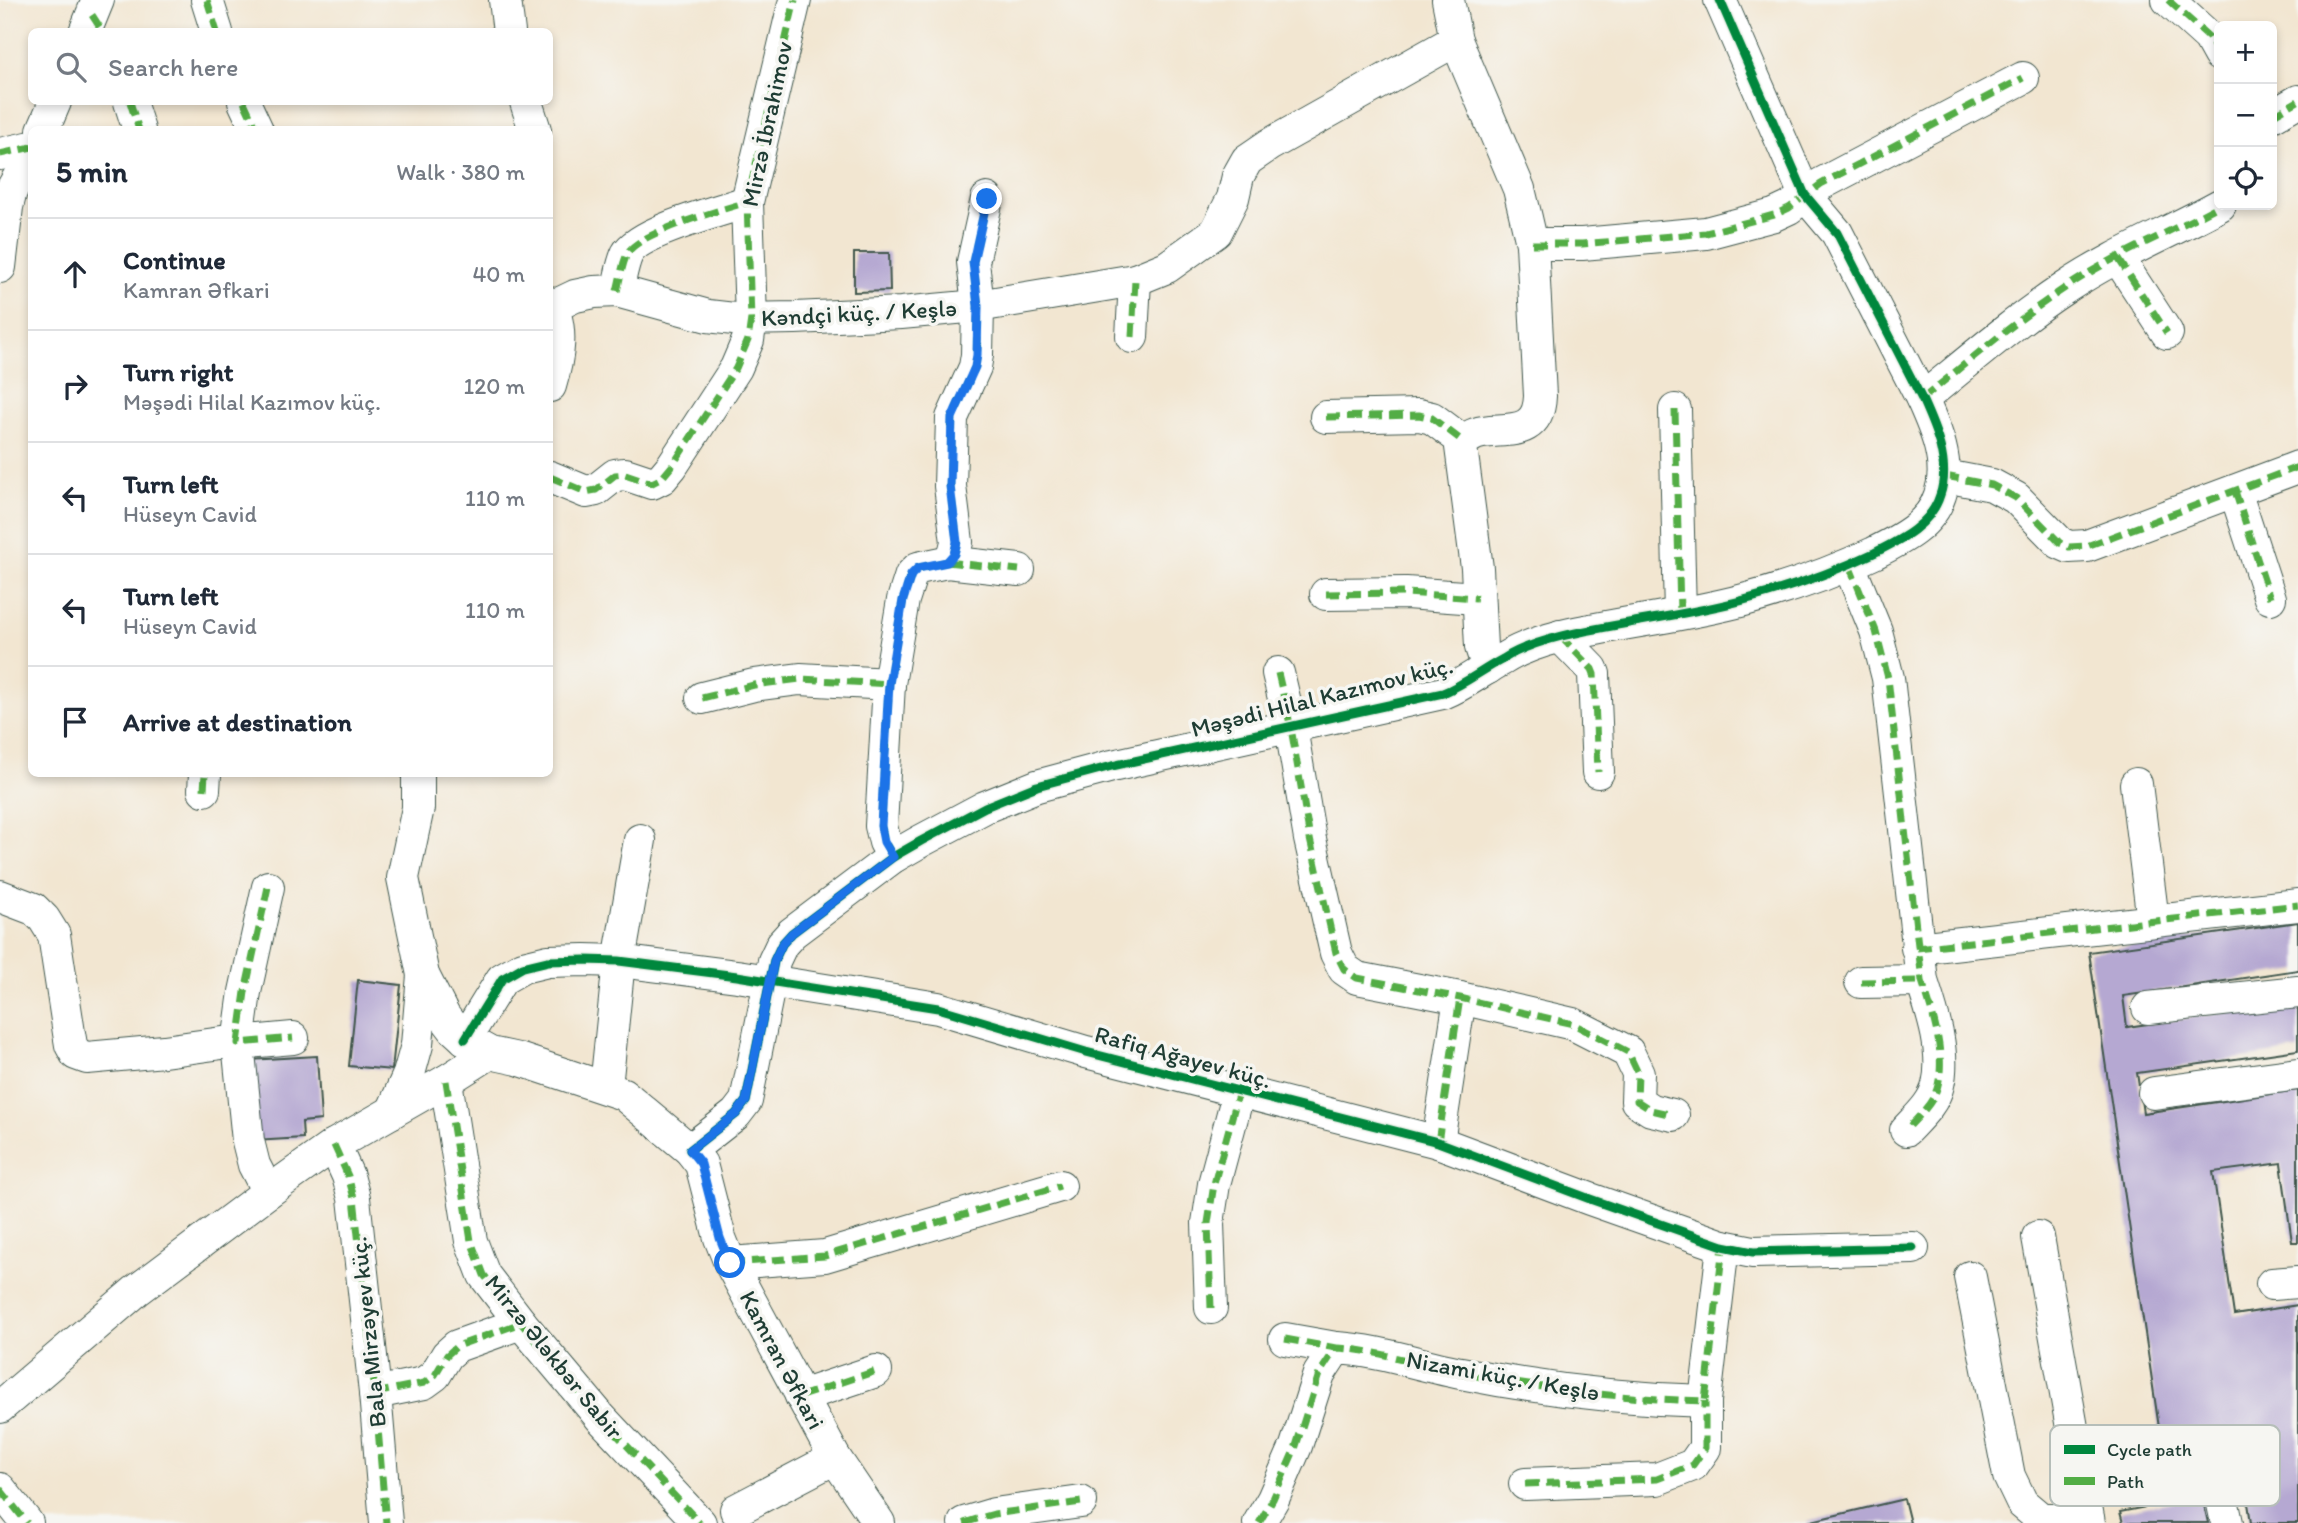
<!DOCTYPE html>
<html lang="en">
<head>
<meta charset="utf-8">
<style>
  :root { --surface:#fff; --page:#f2f2f3; --text:#1f2937; --muted:#747a83; --line:#e0e1e3 }
  body { margin:0; font-family:Itim,sans-serif; background:var(--page); color:var(--text) }
  .controls { position:absolute; right:21px; top:21px; display:grid; overflow:hidden; border-radius:10px; box-shadow:0 4px 10px #0003 }
  .controls button { width:63px; height:63px; display:grid; place-items:center; padding:0; border:0; border-bottom:2px solid var(--line); background:var(--surface); color:var(--text); font:35px sans-serif }
  .stop { position:absolute; width:21px; height:21px; margin:-16px; border:5px solid #1a73e8; border-radius:50%; background:#fff }
  .stop.end { background:#1a73e8; border-color:#fff; box-shadow:0 2px 7px #0008 }
  .list { margin:0; padding:0; list-style:none }
  h2 { display:flex; justify-content:space-between; align-items:center; height:91px; margin:0; padding:0 28px; font-size:30px }
  h2 small { font-size:23px; font-weight:400; color:var(--muted) }
  .list li { display:grid; grid-template-columns:46px 1fr auto; gap:21px; align-items:center; box-sizing:border-box; height:112px; padding:0 28px; border-top:2px solid var(--line) }
  .list b { display:block; font-size:26px; white-space:nowrap }
  .list p { margin:0; font-size:23px; white-space:nowrap; color:var(--muted) }
  .list em { font-size:23px; font-style:normal; color:var(--muted) }
  .icon { flex:none; width:38px; height:38px; fill:none; stroke:currentColor; stroke-width:2; stroke-linecap:round; stroke-linejoin:round }
  .map { position:relative; flex:none; width:2298px; height:1523px; overflow:hidden }
  .search { position:absolute; background:var(--surface); box-shadow:0 4px 10px #0003; left:28px; top:28px; width:525px; height:77px; display:flex; align-items:center; gap:18px; box-sizing:border-box; padding:0 24px; border-radius:10px; color:var(--muted); font-size:26px }
  .panel { position:absolute; background:var(--surface); box-shadow:0 4px 10px #0003; left:28px; top:126px; width:525px; height:651px; border-radius:10px }
  .map>svg:first-child { display:block }
  .building { fill:#b5a8d2 }
  .lines { fill:none; stroke-linecap:round; stroke-linejoin:round }
  .minor-casing { stroke:#3f564c; stroke-width:34 }
  .minor { stroke:#fff; stroke-width:32 }
  .quiet { stroke:#52ad45; stroke-width:7; stroke-dasharray:14 7; stroke-linecap:butt }
  .cycleway-casing { stroke:#f6f6f2; stroke-width:13 }
  .cycleway { stroke:#00873e; stroke-width:9 }
  .route { stroke:#1a73e8; stroke-width:9 }
  .labels { text-anchor:middle; stroke-width:7; stroke-linejoin:round; paint-order:stroke }
  .street-label { font-size:24px; fill:#1f3d34; stroke:#f6f6f2 }
  .key { fill:#f6f6f2; stroke:#b6beb9; stroke-width:2 }
  .key-label { font-size:19px; fill:#1f3d34 }
</style>
</head>
<body>
<div class="map">
<svg width="2298" height="1523" viewBox="0 0 2298 1523">
  <rect width="100%" height="100%" fill="#f6f6f2"/>
  <filter id="ink" filterUnits="userSpaceOnUse"><feTurbulence type="fractalNoise" baseFrequency=".0143" numOctaves="2"/><feDisplacementMap in="SourceGraphic" scale="14" xChannelSelector="R" yChannelSelector="G"/><feConvolveMatrix kernelMatrix="1 2 1 2 8 2 1 2 1" color-interpolation-filters="sRGB"/></filter>
  <filter id="wash" filterUnits="userSpaceOnUse"><feTurbulence type="fractalNoise" baseFrequency=".00686" numOctaves="4" result="noise"/><feDisplacementMap in="SourceGraphic" scale="28" xChannelSelector="R" yChannelSelector="G"/><feGaussianBlur stdDeviation="1.57" result="paint"/><feColorMatrix in="noise" values="0 0 0 0 0 0 0 0 0 0 0 0 0 0 0 0 0 1.4 0 .05"/><feComposite in="paint" operator="in"/></filter>
  <g filter="url(#wash)">
    <rect width="100%" height="100%" fill="#f2e6d1"/>
    <g id="blocks">
      <g class="building">
        <path d="M 854,253 L 889,253 L 890,291 L 854,292 Z"/>
        <path d="M 2298,922 L 2298,970 L 2123,996 L 2127,1027 L 2298,1002 L 2298,1050 L 2137,1073 L 2143,1113 L 2298,1090 L 2298,1242 L 2292,1242 L 2281,1163 L 2213,1172 L 2234,1315 L 2298,1305 L 2298,1523 L 2251,1523 L 2239,1443 L 2163,1455 L 2089,952 Z"/>
        <path d="M 358,980 L 401,985 L 392,1070 L 349,1066 Z"/>
        <path d="M 317,1056 L 321,1120 L 302,1122 L 303,1138 L 254,1141 L 249,1060 Z"/>
        <path d="M 2202,1496 L 2208,1523 L 2123,1523 L 2120,1512 Z"/>
        <path d="M 1904,1499 L 1910,1523 L 1807,1523 L 1807,1522 Z"/>
      </g>
    </g>
  </g>
  <g filter="url(#ink)">
    <use href="#blocks" fill-opacity="0" stroke="#3f564c" stroke-width="2"/>
    <g class="lines">
      <g class="minor-casing">
        <g id="minor">
          <path d="M 207,0 L 217,32"/>
          <path d="M 505,0 L 509,32"/>
          <path d="M 2168,0 L 2209,37 L 2219,55"/>
          <path d="M 85,32 L 98,0"/>
          <path d="M 1456,40 L 1519,189 L 1526,218 L 1532,244 L 1540,396 C 1538,453 1476,413 1461,447 L 1477,568 L 1481,647 L 1488,668"/>
          <path d="M 130,102 L 139,130"/>
          <path d="M 244,102 L 257,130"/>
          <path d="M 526,102 L 535,130"/>
          <path d="M 2272,116 L 2298,101"/>
          <path d="M 43,130 L 55,102"/>
          <path d="M 0,154 L 32,147"/>
          <path d="M 1532,244 L 1582,244 L 1706,233 L 1774,215 L 1789,208 L 1821,184 L 2023,78"/>
          <path d="M 2118,258 L 2167,333"/>
          <path d="M 0,267 L 7,207 L 11,191 L 32,154"/>
          <path d="M 617,291 C 620,280 622,265 627,254 C 638,232 722,210 747,202"/>
          <path d="M 550,303 C 564,329 558,359 550,386"/>
          <path d="M 552,307 L 575,296 L 594,292 L 617,291 L 708,316 L 734,319 L 795,318 L 901,313 L 978,306 L 1135,280 L 1167,267 L 1216,232 L 1233,198 L 1238,176 L 1247,160 L 1269,145 L 1456,40 L 1448,0"/>
          <path d="M 1132,337 L 1135,280"/>
          <path d="M 1922,399 C 1969,361 2015,321 2065,288 C 2114,255 2169,233 2220,205"/>
          <path d="M 1675,410 L 1680,613"/>
          <path d="M 1326,417 L 1419,415 L 1432,418 L 1464,442"/>
          <path d="M 1945,476 L 1992,485 L 2016,498 L 2060,543 L 2069,547 L 2087,546 L 2298,467"/>
          <path d="M 550,477 L 586,492 L 596,490 L 615,475 L 625,474 L 652,483 L 662,478 L 672,466 L 736,368 L 748,340 L 751,319 L 747,202 L 795,0"/>
          <path d="M 2235,491 L 2270,598"/>
          <path d="M 947,562 L 1019,570"/>
          <path d="M 1849,565 L 1876,631 L 1888,678 L 1922,981 C 1932,1012 1946,1052 1938,1085 C 1934,1103 1918,1117 1906,1130"/>
          <path d="M 1326,594 L 1406,593 L 1477,598"/>
          <path d="M 1560,636 L 1592,669 L 1594,674 L 1598,772"/>
          <path d="M 1278,673 L 1291,728 L 1310,839 L 1336,953 L 1344,969 L 1357,978 L 1460,998 L 1573,1024 L 1628,1052 L 1638,1073 L 1637,1101 L 1651,1110 L 1673,1115"/>
          <path d="M 702,698 L 754,685 L 800,679 L 889,684"/>
          <path d="M 418,774 L 418,808 L 403,878 L 423,975 L 444,1016 L 454,1029 L 465,1039 L 490,1053 L 518,1059 L 623,1094 L 690,1150 L 701,1164 L 720,1238 L 730,1263 L 835,1458 L 879,1523"/>
          <path d="M 2136,784 L 2153,921"/>
          <path d="M 204,790 L 205,774"/>
          <path d="M 893,857 L 885,842 L 881,826 L 889,684 L 903,600 L 911,575 L 918,568 L 947,562 L 954,554 L 957,542 L 950,486 L 952,418 L 975,367 L 977,355 L 978,306 L 973,262 L 987,199"/>
          <path d="M 268,887 L 245,992 L 238,1043 L 293,1038"/>
          <path d="M 0,896 L 34,909 L 44,919 L 54,935 L 69,1033 L 71,1045 L 76,1054 L 87,1058 L 164,1051 L 222,1043 L 238,1043 L 248,1141 L 254,1165 L 268,1192"/>
          <path d="M 1917,948 L 2298,905"/>
          <path d="M 1861,982 L 1922,981"/>
          <path d="M 2148,1008 L 2298,992"/>
          <path d="M 465,1039 L 502,979 L 523,967 L 548,961 L 585,960 L 619,961 L 737,976 L 938,1008 L 1086,1052 L 1438,1142 L 1590,1199 L 1723,1246 L 1753,1252 L 1913,1248"/>
          <path d="M 446,1081 L 471,1241 L 484,1275 L 521,1323 L 601,1418 L 700,1523"/>
          <path d="M 606,1087 L 619,961 L 640,840"/>
          <path d="M 2154,1093 L 2298,1074"/>
          <path d="M 392,1112 L 409,1074 L 417,1045 L 423,975"/>
          <path d="M 1438,1142 L 1460,998"/>
          <path d="M 334,1145 L 348,1176 L 354,1198 L 375,1393 L 386,1523"/>
          <path d="M 690,1150 L 736,1114 L 746,1101 L 774,961 L 782,944 L 792,933 L 893,857 L 921,841 L 985,807 L 1037,786 L 1112,766 L 1443,693 C 1465,684 1482,670 1503,659 C 1520,648 1542,641 1562,636 C 1622,622 1685,616 1744,600 C 1789,588 1832,573 1874,553 C 1900,540 1931,525 1940,495 C 1951,463 1935,428 1922,399 L 1837,233 L 1805,195 L 1720,0"/>
          <path d="M 2038,1237 L 2089,1523"/>
          <path d="M 730,1263 L 825,1256 L 1060,1186"/>
          <path d="M 1970,1277 L 2009,1476 L 2022,1503 L 2041,1519 L 2088,1519"/>
          <path d="M 2272,1284 L 2298,1282"/>
          <path d="M 1211,1308 L 1208,1223 L 1214,1184 L 1239,1091"/>
          <path d="M 1285,1339 L 1336,1348"/>
          <path d="M 375,1393 L 424,1383 L 435,1375 L 447,1355 L 457,1346 L 521,1323"/>
          <path d="M 801,1396 L 876,1371"/>
          <path d="M 0,1407 L 136,1291 L 268,1192 L 334,1145 L 446,1081 L 490,1053"/>
          <path d="M 1525,1484 L 1657,1479 L 1693,1465 L 1705,1448 L 1705,1401"/>
          <path d="M 2219,1485 L 2227,1523"/>
          <path d="M 0,1489 L 27,1523"/>
          <path d="M 736,1510 L 835,1458"/>
          <path d="M 964,1523 L 994,1514 L 1081,1502"/>
          <path d="M 1259,1523 L 1273,1499 L 1296,1446 L 1319,1374 L 1336,1348 C 1378,1350 1420,1365 1461,1373 C 1540,1389 1626,1399 1705,1401 L 1723,1246"/>
        </g>
      </g>
      <use href="#minor" class="minor"/>
      <g class="quiet">
        <path d="M 207,0 L 217,32"/>
        <path d="M 2168,0 L 2209,37 L 2219,55"/>
        <path d="M 92,15 L 103,32"/>
        <path d="M 130,102 L 139,130"/>
        <path d="M 244,102 L 257,130"/>
        <path d="M 2272,116 L 2298,101"/>
        <path d="M 0,154 L 32,147"/>
        <path d="M 1532,244 L 1582,244 L 1706,233 L 1774,215 L 1789,208 L 1821,184 L 2023,78"/>
        <path d="M 2118,258 L 2167,333"/>
        <path d="M 617,291 C 620,280 622,265 627,254 C 638,232 722,210 747,202"/>
        <path d="M 1132,337 L 1135,280"/>
        <path d="M 1922,399 C 1969,361 2015,321 2065,288 C 2114,255 2169,233 2220,205"/>
        <path d="M 1675,410 L 1680,613"/>
        <path d="M 1326,417 L 1419,415 L 1432,418 L 1464,442"/>
        <path d="M 1945,476 L 1992,485 L 2016,498 L 2060,543 L 2069,547 L 2087,546 L 2298,467"/>
        <path d="M 550,477 L 586,492 L 596,490 L 615,475 L 625,474 L 652,483 L 662,478 L 672,466 L 736,368 L 748,340 L 751,319 L 747,202 L 795,0"/>
        <path d="M 2235,491 L 2270,598"/>
        <path d="M 947,562 L 1019,570"/>
        <path d="M 1849,565 L 1876,631 L 1888,678 L 1922,981 C 1932,1012 1946,1052 1938,1085 C 1934,1103 1918,1117 1906,1130"/>
        <path d="M 1326,594 L 1406,593 L 1477,598"/>
        <path d="M 1560,636 L 1592,669 L 1594,674 L 1598,772"/>
        <path d="M 1278,673 L 1291,728 L 1310,839 L 1336,953 L 1344,969 L 1357,978 L 1460,998 L 1573,1024 L 1628,1052 L 1638,1073 L 1637,1101 L 1651,1110 L 1673,1115"/>
        <path d="M 702,698 L 754,685 L 800,679 L 889,684"/>
        <path d="M 204,790 L 205,774"/>
        <path d="M 893,857 L 885,842 L 881,826 L 889,684 L 903,600 L 911,575 L 918,568 L 947,562 L 954,554 L 957,542 L 950,486 L 952,418 L 975,367 L 977,355 L 978,306 L 973,262 L 987,199"/>
        <path d="M 268,887 L 245,992 L 238,1043 L 293,1038"/>
        <path d="M 1917,948 L 2298,905"/>
        <path d="M 1861,982 L 1922,981"/>
        <path d="M 446,1081 L 471,1241 L 484,1275 L 521,1323 L 601,1418 L 700,1523"/>
        <path d="M 1438,1142 L 1460,998"/>
        <path d="M 334,1145 L 348,1176 L 354,1198 L 375,1393 L 386,1523"/>
        <path d="M 730,1263 L 825,1256 L 1060,1186"/>
        <path d="M 1211,1308 L 1208,1223 L 1214,1184 L 1239,1091"/>
        <path d="M 1285,1339 L 1336,1348"/>
        <path d="M 375,1393 L 424,1383 L 435,1375 L 447,1355 L 457,1346 L 521,1323"/>
        <path d="M 801,1396 L 876,1371"/>
        <path d="M 1525,1484 L 1657,1479 L 1693,1465 L 1705,1448 L 1705,1401"/>
        <path d="M 0,1489 L 27,1523"/>
        <path d="M 964,1523 L 994,1514 L 1081,1502"/>
        <path d="M 1259,1523 L 1273,1499 L 1296,1446 L 1319,1374 L 1336,1348 C 1378,1350 1420,1365 1461,1373 C 1540,1389 1626,1399 1705,1401 L 1723,1246"/>
      </g>
      <g class="cycleway-casing">
        <g id="cycleway">
          <path d="M 465,1039 L 502,979 L 523,967 L 548,961 L 585,960 L 619,961 L 737,976 L 938,1008 L 1086,1052 L 1438,1142 L 1590,1199 L 1723,1246 L 1753,1252 L 1913,1248"/>
          <path d="M 690,1150 L 736,1114 L 746,1101 L 774,961 L 782,944 L 792,933 L 893,857 L 921,841 L 985,807 L 1037,786 L 1112,766 L 1443,693 C 1465,684 1482,670 1503,659 C 1520,648 1542,641 1562,636 C 1622,622 1685,616 1744,600 C 1789,588 1832,573 1874,553 C 1900,540 1931,525 1940,495 C 1951,463 1935,428 1922,399 L 1837,233 L 1805,195 L 1720,0"/>
        </g>
      </g>
      <use href="#cycleway" class="cycleway"/>
    </g>
  </g>
  <g class="lines" filter="url(#ink)">
    <path class="route" d="M 730,1263 L 720,1238 L 701,1164 L 690,1150 L 736,1114 L 746,1101 L 774,961 L 782,944 L 792,933 L 893,857 L 884,842 L 881,826 L 889,684 L 903,600 L 911,575 L 918,568 L 947,562 L 954,554 L 957,542 L 950,486 L 952,418 L 975,367 L 977,355 L 978,306 L 973,262 L 987,199"/>
  </g>
  <g class="labels">
    <g class="street-label">
      <text transform="translate(767 124) rotate(-78)" y="8">Mirzə İbrahimov</text>
      <text transform="translate(859 313) rotate(-3)" y="8">Kəndçi küç. / Keşlə</text>
      <text transform="translate(1322 697) rotate(-14)" y="8">Məşədi Hilal Kazımov küç.</text>
      <text transform="translate(1183 1057) rotate(15)" y="8">Rafiq Ağayev küç.</text>
      <text transform="translate(368 1332) rotate(-96)" y="8">Bala Mirzəyev küç.</text>
      <text transform="translate(554 1357) rotate(51)" y="8">Mirzə Ələkbər Sabir</text>
      <text transform="translate(782 1360) rotate(62)" y="8">Kamran Əfkari</text>
      <text transform="translate(1503 1376) rotate(10)" y="8">Nizami küç. / Keşlə</text>
    </g>
  </g>
  <rect x="2050" y="1425" width="230" height="81" rx="10" class="key"/>
  <rect x="2064" y="1445" width="31" height="9" fill="#00873e"/>
  <rect x="2064" y="1477" width="31" height="8" fill="#52ad45"/>
  <g class="key-label">
    <text x="2107" y="1456">Cycle path</text>
    <text x="2107" y="1488">Path</text>
  </g>
</svg>
<div class="controls">
<button>+</button>
<button>−</button>
<button><svg class="icon" aria-label="locate" viewBox="0 0 24 24"><circle cx="12" cy="12" r="6"/><path d="M12 2v4M12 18v4M2 12h4M18 12h4"/></svg></button>
</div>
<div class="stop" style="left:730px;top:1263px"></div>
<div class="stop end" style="left:987px;top:199px"></div>
<div class="search"><svg class="icon" aria-label="search" viewBox="0 0 24 24"><circle cx="10" cy="10" r="6"/><path d="M15 15l6 6"/></svg>Search here</div>
<section class="panel">
<h2>5 min<small>Walk · 380 m</small></h2>
<ul class="list">
<li><svg class="icon" aria-label="ahead" viewBox="0 0 24 24"><path d="M12 20V5M6 11l6-6 6 6"/></svg><div><b>Continue</b><p>Kamran Əfkari</p></div><em>40 m</em></li>
<li><svg class="icon" aria-label="right" viewBox="0 0 24 24"><path d="M7 20v-9h11M14 6l5 5-5 5"/></svg><div><b>Turn right</b><p>Məşədi Hilal Kazımov küç.</p></div><em>120 m</em></li>
<li><svg class="icon" aria-label="left" viewBox="0 0 24 24"><path d="M17 20v-9H6M10 6l-5 5 5 5"/></svg><div><b>Turn left</b><p>Hüseyn Cavid</p></div><em>110 m</em></li>
<li><svg class="icon" aria-label="left" viewBox="0 0 24 24"><path d="M17 20v-9H6M10 6l-5 5 5 5"/></svg><div><b>Turn left</b><p>Hüseyn Cavid</p></div><em>110 m</em></li>
<li><svg class="icon" aria-label="arrive" viewBox="0 0 24 24"><path d="M6 21V4h12l-3 4 3 4H6"/></svg><div><b>Arrive at destination</b></div></li>
</ul>
</section>
</div>
</body>
</html>
